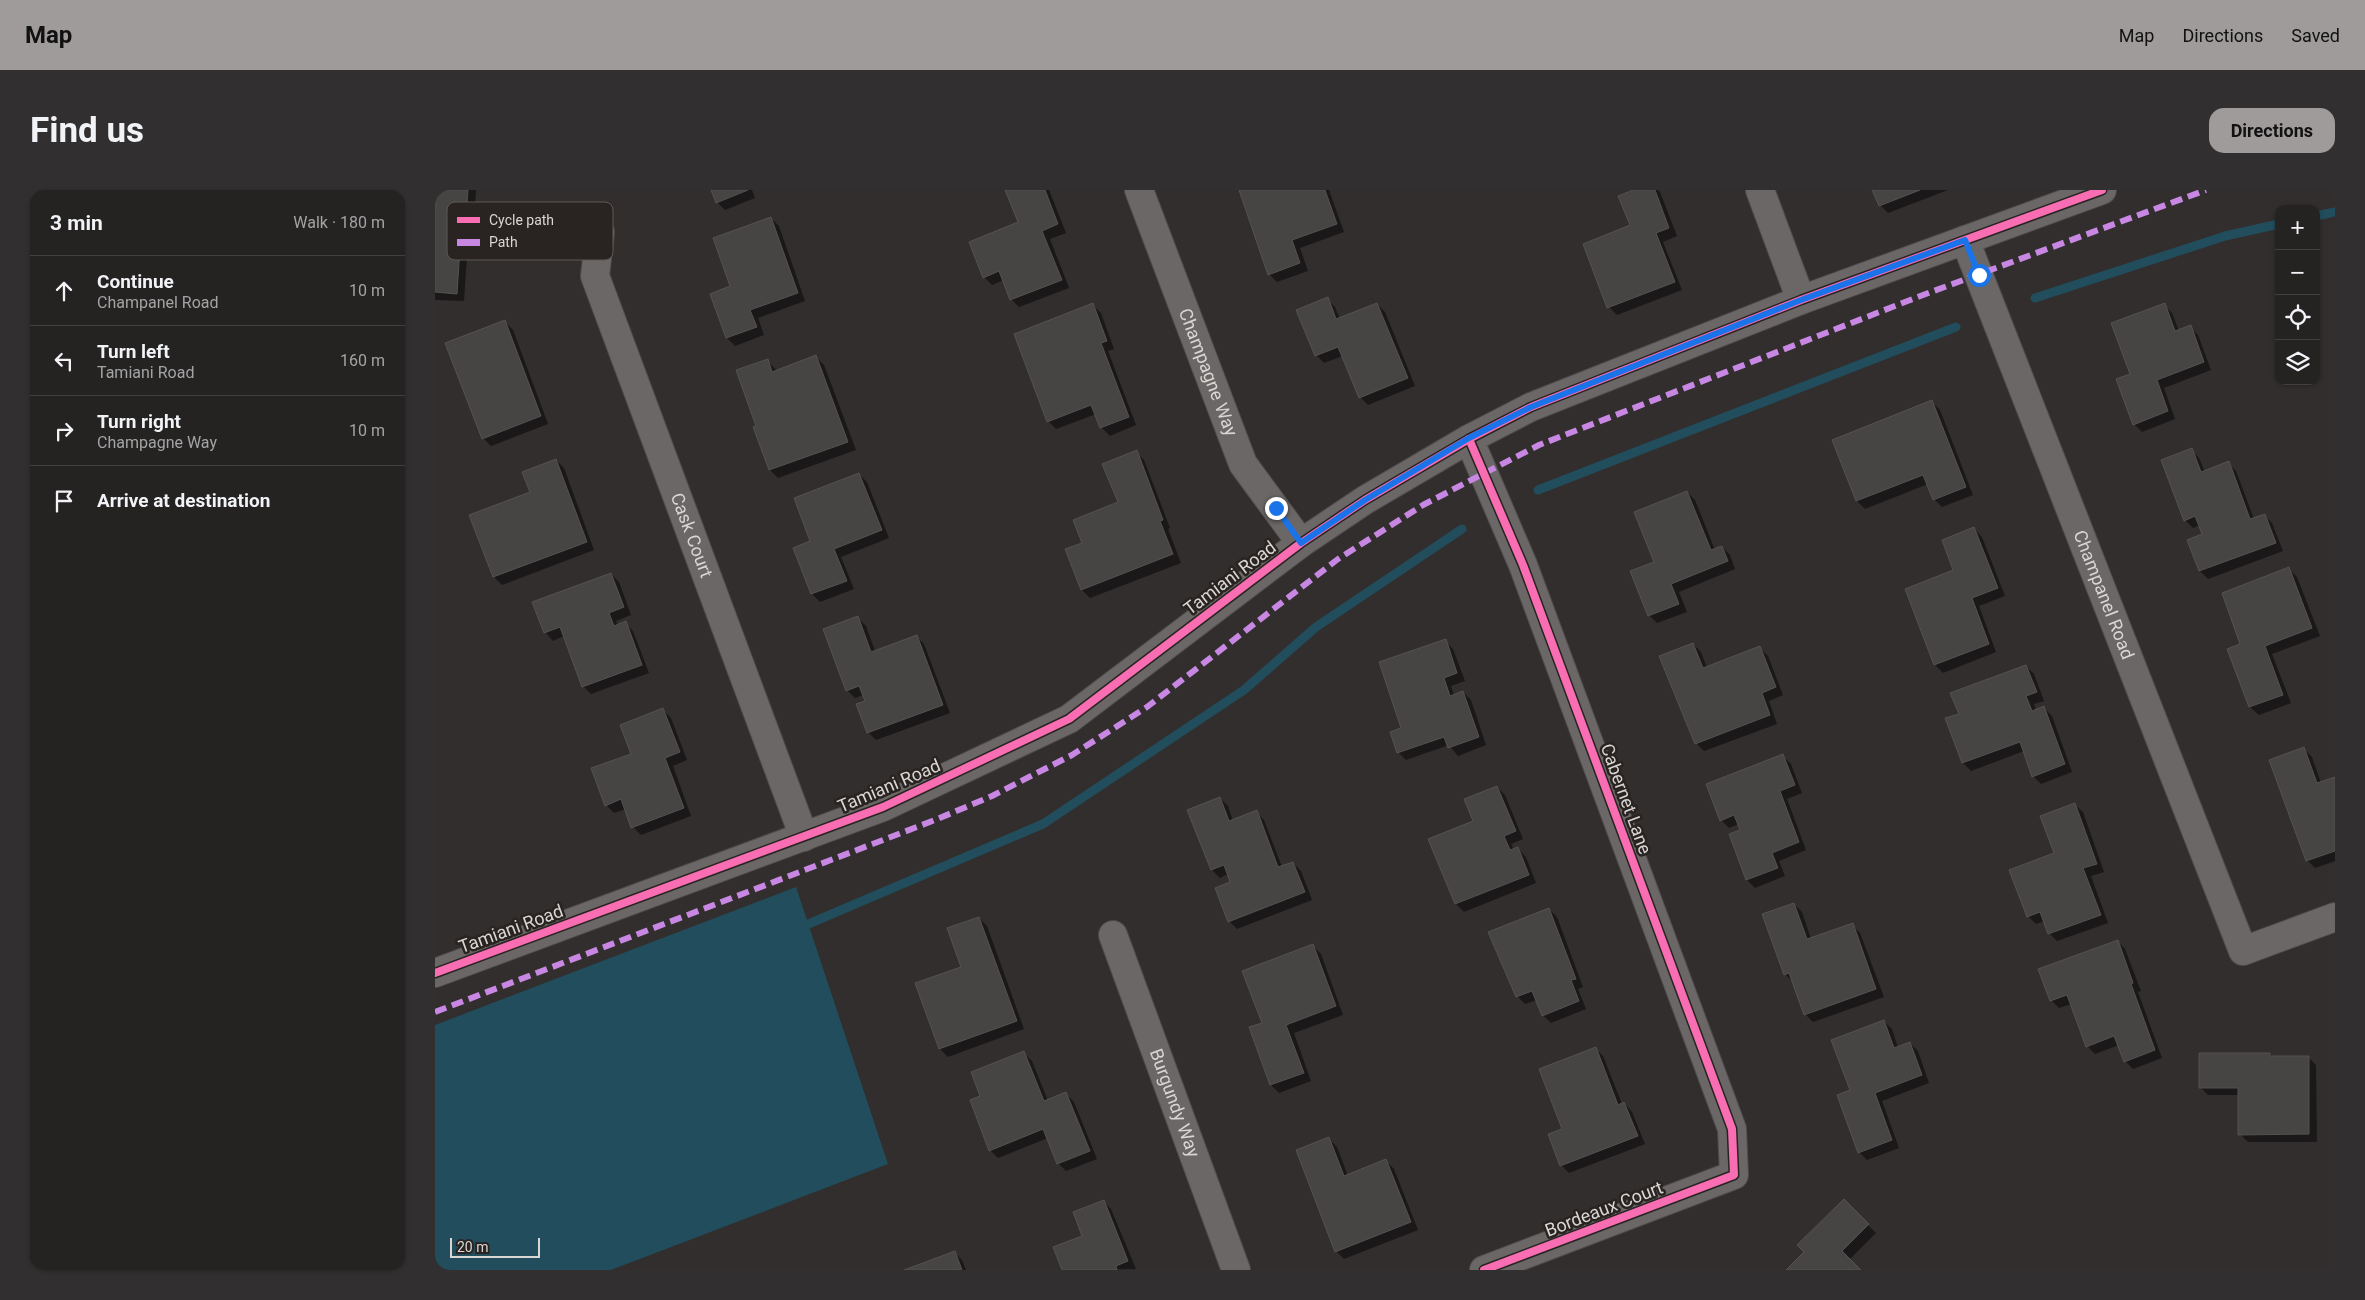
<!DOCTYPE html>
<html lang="en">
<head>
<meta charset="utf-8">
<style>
  :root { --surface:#252222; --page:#312f2f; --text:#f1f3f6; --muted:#a3a4a5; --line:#423f40; --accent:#9e9b9a }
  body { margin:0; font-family:Roboto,sans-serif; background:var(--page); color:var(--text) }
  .controls { position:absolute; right:15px; top:15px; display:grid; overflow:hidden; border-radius:10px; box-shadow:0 1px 4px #0004 }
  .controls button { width:45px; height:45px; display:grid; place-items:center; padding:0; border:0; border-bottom:1px solid var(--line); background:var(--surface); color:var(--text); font:25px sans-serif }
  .scale { position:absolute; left:15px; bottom:12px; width:90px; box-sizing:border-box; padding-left:5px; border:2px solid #d9d6d4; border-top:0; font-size:14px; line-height:18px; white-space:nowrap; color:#d9d6d4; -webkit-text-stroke:4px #292421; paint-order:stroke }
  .stop { position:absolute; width:15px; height:15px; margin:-11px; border:4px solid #1a73e8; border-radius:50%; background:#fff }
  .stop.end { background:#1a73e8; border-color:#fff; box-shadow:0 1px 5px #0008 }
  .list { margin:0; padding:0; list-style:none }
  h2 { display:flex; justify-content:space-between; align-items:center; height:65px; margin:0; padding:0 20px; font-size:21px }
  h2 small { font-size:16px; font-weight:400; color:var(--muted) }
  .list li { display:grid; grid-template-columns:32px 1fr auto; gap:15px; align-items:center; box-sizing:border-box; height:70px; padding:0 20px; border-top:1px solid var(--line) }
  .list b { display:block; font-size:19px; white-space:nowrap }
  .list p { margin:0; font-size:16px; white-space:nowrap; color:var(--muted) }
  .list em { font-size:16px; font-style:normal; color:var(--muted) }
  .icon { flex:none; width:28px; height:28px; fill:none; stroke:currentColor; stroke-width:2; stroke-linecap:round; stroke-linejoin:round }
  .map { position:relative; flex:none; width:1900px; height:1080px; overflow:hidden; border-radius:15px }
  header { display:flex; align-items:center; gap:30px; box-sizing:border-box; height:70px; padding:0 25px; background:var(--accent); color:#111 }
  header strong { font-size:24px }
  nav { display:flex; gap:28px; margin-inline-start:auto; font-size:18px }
  .intro { display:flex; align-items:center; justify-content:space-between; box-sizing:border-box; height:120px; padding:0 30px }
  h1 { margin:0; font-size:35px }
  .button { padding:12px 22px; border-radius:15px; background:var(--accent); color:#111; font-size:18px; font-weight:700 }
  main { display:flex; gap:30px; padding:0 30px }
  aside { flex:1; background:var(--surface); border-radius:15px; box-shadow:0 1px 4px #0004 }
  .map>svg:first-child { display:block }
  .water { fill:#224d5c }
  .shadow { fill:#0007 }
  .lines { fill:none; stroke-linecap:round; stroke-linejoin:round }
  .stream { stroke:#224d5c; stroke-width:9 }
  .building { fill:#474544; stroke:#555251 }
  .minor-casing { stroke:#4f4c4b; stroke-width:30 }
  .minor { stroke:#6a6766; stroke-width:28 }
  .quiet { stroke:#c787e3; stroke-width:6; stroke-dasharray:12 6; stroke-linecap:butt }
  .cycleway-casing { stroke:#292421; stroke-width:11 }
  .cycleway { stroke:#f96db3; stroke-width:8 }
  .route { stroke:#1a73e8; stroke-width:6 }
  .labels { text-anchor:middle; stroke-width:5; stroke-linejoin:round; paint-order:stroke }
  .street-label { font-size:18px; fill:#d9d6d4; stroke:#292421 }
  .key { fill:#292421; stroke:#5e5957; stroke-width:1 }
  .key-label { font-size:14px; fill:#d9d6d4 }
</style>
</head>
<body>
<header>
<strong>Map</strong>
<nav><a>Map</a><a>Directions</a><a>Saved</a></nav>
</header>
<div class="intro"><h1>Find us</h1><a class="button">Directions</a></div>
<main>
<aside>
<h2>3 min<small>Walk · 180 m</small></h2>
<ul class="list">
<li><svg class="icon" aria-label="ahead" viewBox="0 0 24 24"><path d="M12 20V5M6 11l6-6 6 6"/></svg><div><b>Continue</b><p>Champanel Road</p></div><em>10 m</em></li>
<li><svg class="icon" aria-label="left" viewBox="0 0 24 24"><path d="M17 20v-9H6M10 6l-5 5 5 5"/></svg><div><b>Turn left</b><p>Tamiani Road</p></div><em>160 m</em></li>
<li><svg class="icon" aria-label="right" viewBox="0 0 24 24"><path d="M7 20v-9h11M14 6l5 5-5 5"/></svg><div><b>Turn right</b><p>Champagne Way</p></div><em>10 m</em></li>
<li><svg class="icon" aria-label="arrive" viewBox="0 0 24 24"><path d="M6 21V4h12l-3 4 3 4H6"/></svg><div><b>Arrive at destination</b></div></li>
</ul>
</aside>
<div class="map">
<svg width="1900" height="1080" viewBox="0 0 1900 1080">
  <rect width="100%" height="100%" fill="#312e2d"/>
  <path class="water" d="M 361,697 L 453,974 L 176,1080 L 0,1080 L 0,835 Z"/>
  <g class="shadow">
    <path d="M 0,0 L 41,0 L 39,32 L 22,31 L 22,42 L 25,43 L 33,51 L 29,111 L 0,110 Z"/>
    <path d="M 278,0 L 317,0 L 320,8 L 290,20 L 282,12 Z"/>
    <path d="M 571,0 L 614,0 L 631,43 L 615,49 L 634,98 L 584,117 L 576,109 L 569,90 L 557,95 L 549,87 L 584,33 Z"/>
    <path d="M 805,0 L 894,0 L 909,42 L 865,58 L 873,81 L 842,92 L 834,84 Z"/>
    <path d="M 1201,0 L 1223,0 L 1225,2 L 1242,46 L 1228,52 L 1247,100 L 1182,125 L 1174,117 L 1197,36 Z"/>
    <path d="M 1439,0 L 1513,0 L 1453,23 L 1445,15 Z"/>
    <path d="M 336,28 L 344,36 L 370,111 L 323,128 L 329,145 L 300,156 L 292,148 L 276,105 L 297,97 Z"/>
    <path d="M 892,109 L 900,117 L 905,129 L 942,114 L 950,122 L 980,196 L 933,215 L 925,207 L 908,166 L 889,173 L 881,165 Z"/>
    <path d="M 658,115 L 666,123 L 679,159 L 673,161 L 701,235 L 675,246 L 667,238 L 661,224 L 621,239 L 613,231 Z"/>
    <path d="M 1729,115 L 1737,123 L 1744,141 L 1755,137 L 1763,145 L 1776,180 L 1729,198 L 1740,229 L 1707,242 L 1699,234 L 1696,184 Z"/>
    <path d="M 70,132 L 78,140 L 113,234 L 56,256 L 48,248 Z"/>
    <path d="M 381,167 L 389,175 L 421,260 L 343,288 L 335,280 L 319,238 L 323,236 L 332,170 L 342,181 Z"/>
    <path d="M 1497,212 L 1505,220 L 1538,305 L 1507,317 L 1499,309 L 1493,294 L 1430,319 L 1422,311 L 1399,250 Z"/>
    <path d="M 1756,260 L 1764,268 L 1770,282 L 1793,273 L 1801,281 L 1819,329 L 1829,325 L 1837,333 L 1848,361 L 1773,389 L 1765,381 L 1754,350 L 1768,345 L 1765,335 L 1758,338 L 1750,330 Z"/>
    <path d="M 701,262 L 709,270 L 735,338 L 733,339 L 746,373 L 655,408 L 647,400 L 631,360 L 648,353 L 684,313 Z"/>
    <path d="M 121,270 L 129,278 L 159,360 L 67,395 L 59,387 L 36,326 L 97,303 Z"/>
    <path d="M 424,284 L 432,292 L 454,348 L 406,367 L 419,399 L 385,412 L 377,404 L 360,359 L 377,352 Z"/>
    <path d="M 1252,302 L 1260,310 L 1280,360 L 1287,357 L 1295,365 L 1300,379 L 1244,402 L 1252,422 L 1222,433 L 1214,425 L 1221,372 Z"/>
    <path d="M 1539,339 L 1547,347 L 1570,406 L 1544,416 L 1561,462 L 1508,483 L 1500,475 L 1472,399 L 1520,381 Z"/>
    <path d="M 1854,379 L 1862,387 L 1885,446 L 1837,464 L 1856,513 L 1824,525 L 1815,517 L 1794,460 L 1807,455 Z"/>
    <path d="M 176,384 L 184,392 L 196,425 L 181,431 L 183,436 L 190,433 L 198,441 L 214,483 L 156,504 L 148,496 L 129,446 L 118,451 L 110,442 Z"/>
    <path d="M 423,428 L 431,436 L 440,461 L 481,446 L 489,454 L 515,523 L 441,550 L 433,542 L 432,512 L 428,505 L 420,508 L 412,500 Z"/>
    <path d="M 1010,451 L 1018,459 L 1030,491 L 1016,496 L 1019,505 L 1028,502 L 1036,510 L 1051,555 L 1023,566 L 1014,555 L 971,570 L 963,562 L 968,539 Z"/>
    <path d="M 1258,454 L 1266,462 L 1272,478 L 1325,458 L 1333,466 L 1348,505 L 1334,511 L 1342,534 L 1269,561 L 1261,553 Z"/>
    <path d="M 1591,476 L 1599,484 L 1609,511 L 1599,514 L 1601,521 L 1609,518 L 1617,526 L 1637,582 L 1606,594 L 1598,586 L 1589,561 L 1536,581 L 1528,573 L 1512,529 L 1525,524 Z"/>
    <path d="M 228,520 L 236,528 L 252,570 L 238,576 L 256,626 L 206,645 L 198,637 L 191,619 L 179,623 L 171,615 L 197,564 Z"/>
    <path d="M 1869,559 L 1877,567 L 1886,593 L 1900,588 L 1900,671 L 1880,678 L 1872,670 Z"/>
    <path d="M 1348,566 L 1356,574 L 1367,603 L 1352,609 L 1371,660 L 1344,671 L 1350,686 L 1320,698 L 1312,690 L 1296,645 L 1307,641 L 1304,634 L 1294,638 L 1286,630 Z"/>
    <path d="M 1062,597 L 1070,605 L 1088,649 L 1076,654 L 1079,660 L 1083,659 L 1091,667 L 1101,693 L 1029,722 L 1021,714 L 995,649 L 1040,632 Z"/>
    <path d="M 785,608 L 793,616 L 798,631 L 821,622 L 829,630 L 847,677 L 858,673 L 866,681 L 877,710 L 802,739 L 794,731 L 796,693 L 793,684 L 785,688 L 777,680 Z"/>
    <path d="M 1639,614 L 1648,622 L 1669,682 L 1656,686 L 1673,733 L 1622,751 L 1614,743 L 1610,731 L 1601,734 L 1593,726 Z"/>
    <path d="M 1359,714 L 1367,722 L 1376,749 L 1417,735 L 1425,743 L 1449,807 L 1378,832 L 1370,824 L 1358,792 L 1350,784 Z"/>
    <path d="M 1114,719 L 1122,727 L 1148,797 L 1143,799 L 1151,819 L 1116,833 L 1108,825 L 1102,810 L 1090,814 L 1082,806 Z"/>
    <path d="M 544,728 L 552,736 L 589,839 L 513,867 L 505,859 L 527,777 Z"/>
    <path d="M 1682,751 L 1690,759 L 1706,801 L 1703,802 L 1727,868 L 1698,879 L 1690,871 L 1684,855 L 1660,864 L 1652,856 L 1637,814 L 1624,818 L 1616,810 Z"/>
    <path d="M 878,756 L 886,764 L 908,825 L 859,843 L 876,891 L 844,903 L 836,895 L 816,838 L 828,833 Z"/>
    <path d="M 1449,831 L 1457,839 L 1463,858 L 1475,853 L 1483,861 L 1494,893 L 1447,911 L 1464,958 L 1432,970 L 1424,962 L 1417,901 Z"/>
    <path d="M 1160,858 L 1168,866 L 1187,914 L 1189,913 L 1197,922 L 1210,954 L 1134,983 L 1126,975 L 1128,939 Z"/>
    <path d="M 589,863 L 597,871 L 613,911 L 631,904 L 639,912 L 662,969 L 631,981 L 623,973 L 613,948 L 563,968 L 555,960 L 546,906 Z"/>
    <path d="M 1835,864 L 1838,867 L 1873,867 L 1881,875 L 1882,952 L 1813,952 L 1805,944 L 1804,905 L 1773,905 L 1765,897 Z"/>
    <path d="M 894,949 L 902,957 L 913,986 L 951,971 L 959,979 L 983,1040 L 909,1069 L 901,1061 Z"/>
    <path d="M 668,1011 L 676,1019 L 701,1079 L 629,1080 Z"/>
    <path d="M 1409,1011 L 1441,1043 L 1414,1070 L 1424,1080 L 1353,1080 L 1371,1062 Z"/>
    <path d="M 519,1062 L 527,1070 L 531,1080 L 472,1080 Z"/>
  </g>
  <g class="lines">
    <g class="stream">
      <path d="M 1881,26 L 1900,22"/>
      <path d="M 1600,108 L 1790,46 L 1844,34"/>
      <path d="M 1103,300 L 1521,137"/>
      <path d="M 364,738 L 608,634 L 809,500 L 881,437 L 1027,339"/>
    </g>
  </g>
  <g class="building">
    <path d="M 0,0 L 33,0 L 31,25 L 15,24 L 14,41 L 26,41 L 22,104 L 0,102 Z"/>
    <path d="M 276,0 L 313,0 L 281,13 Z"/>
    <path d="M 570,0 L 610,0 L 623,34 L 607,41 L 627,90 L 575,110 L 564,81 L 548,88 L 534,52 L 583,32 Z"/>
    <path d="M 804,0 L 890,0 L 902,34 L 857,50 L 865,73 L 833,85 Z"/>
    <path d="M 1198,0 L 1220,0 L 1234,38 L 1221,43 L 1240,92 L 1172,118 L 1148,54 L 1195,35 L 1183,6 Z"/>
    <path d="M 1437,0 L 1485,0 L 1444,16 Z"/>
    <path d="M 336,27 L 363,103 L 315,120 L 322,137 L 291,148 L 275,104 L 295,96 L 278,48 Z"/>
    <path d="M 893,107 L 901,129 L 942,113 L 973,188 L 924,208 L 903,157 L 880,166 L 861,120 Z"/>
    <path d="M 658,113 L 672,151 L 666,153 L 694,227 L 665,238 L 656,215 L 612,232 L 579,144 Z"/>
    <path d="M 1730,113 L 1740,141 L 1756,135 L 1769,172 L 1722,190 L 1733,221 L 1698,235 L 1681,189 L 1695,184 L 1676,133 Z"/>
    <path d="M 70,130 L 106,226 L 47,249 L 10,153 Z"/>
    <path d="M 381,165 L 413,252 L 334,280 L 318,237 L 321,236 L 301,180 L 333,169 L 337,182 Z"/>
    <path d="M 1497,210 L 1531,297 L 1498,310 L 1488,285 L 1421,311 L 1397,250 Z"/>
    <path d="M 1757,258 L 1766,282 L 1794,271 L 1815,329 L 1830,324 L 1841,353 L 1764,381 L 1752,350 L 1767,344 L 1760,326 L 1749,331 L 1726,270 Z"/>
    <path d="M 702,260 L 728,330 L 725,331 L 738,364 L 646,400 L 630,359 L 647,353 L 638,330 L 683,312 L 667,274 Z"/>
    <path d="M 121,269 L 152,352 L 58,387 L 34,325 L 95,302 L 87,282 Z"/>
    <path d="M 424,283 L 447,340 L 399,359 L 412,391 L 376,404 L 358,358 L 375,351 L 359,308 Z"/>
    <path d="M 1252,301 L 1276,360 L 1287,356 L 1293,371 L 1236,394 L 1244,414 L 1213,426 L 1195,381 L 1219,372 L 1199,322 Z"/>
    <path d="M 1539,337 L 1563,398 L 1537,408 L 1554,454 L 1499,475 L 1470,399 L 1518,380 L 1507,350 Z"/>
    <path d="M 1854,377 L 1877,438 L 1830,456 L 1848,505 L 1814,517 L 1792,459 L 1805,454 L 1787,403 Z"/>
    <path d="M 176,383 L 189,417 L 174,423 L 179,436 L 191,431 L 207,475 L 147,497 L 125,437 L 109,443 L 97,412 Z"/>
    <path d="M 423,426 L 436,462 L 482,445 L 508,515 L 432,543 L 421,514 L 430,511 L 424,496 L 411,501 L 388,439 Z"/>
    <path d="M 1011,449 L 1022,483 L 1009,488 L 1015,506 L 1028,501 L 1044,547 L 1013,558 L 1009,547 L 962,563 L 955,542 L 966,538 L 944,472 Z"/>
    <path d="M 1258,453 L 1268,478 L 1325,456 L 1341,497 L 1327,503 L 1335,525 L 1260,554 L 1224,466 Z"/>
    <path d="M 1591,475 L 1602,502 L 1591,506 L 1597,521 L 1609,516 L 1630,574 L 1597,587 L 1585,552 L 1527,573 L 1510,528 L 1524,524 L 1515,503 Z"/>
    <path d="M 228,518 L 245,562 L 230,568 L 249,618 L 196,638 L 186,609 L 170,616 L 156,578 L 196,564 L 185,535 Z"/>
    <path d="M 1869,557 L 1882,593 L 1900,587 L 1900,661 L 1871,671 L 1834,570 Z"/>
    <path d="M 1348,564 L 1360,595 L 1345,601 L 1364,652 L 1337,663 L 1343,678 L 1311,690 L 1294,644 L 1305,640 L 1299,625 L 1285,631 L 1271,594 Z"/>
    <path d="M 1062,596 L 1081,641 L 1069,646 L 1075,660 L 1083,657 L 1094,685 L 1020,714 L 993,649 L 1038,631 L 1029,609 Z"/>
    <path d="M 785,607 L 794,631 L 822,620 L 843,677 L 858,672 L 870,702 L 793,732 L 780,698 L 795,692 L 789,675 L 776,680 L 752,620 Z"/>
    <path d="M 1640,613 L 1662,674 L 1648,678 L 1666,725 L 1613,744 L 1605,722 L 1592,727 L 1574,680 L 1619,663 L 1605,626 Z"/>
    <path d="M 1359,713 L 1372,749 L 1418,733 L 1441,799 L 1369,825 L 1354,783 L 1349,785 L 1327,724 Z"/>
    <path d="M 1114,718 L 1141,789 L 1136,790 L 1144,811 L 1107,826 L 1097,801 L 1081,807 L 1053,742 Z"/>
    <path d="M 544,727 L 582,831 L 504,859 L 480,793 L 526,777 L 512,738 Z"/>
    <path d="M 1683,750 L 1698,793 L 1696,794 L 1720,860 L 1689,872 L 1679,846 L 1651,857 L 1632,805 L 1615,811 L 1603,779 Z"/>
    <path d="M 878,754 L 901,816 L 851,835 L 869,883 L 835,895 L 814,837 L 827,833 L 807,781 Z"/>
    <path d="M 1449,830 L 1459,858 L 1475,852 L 1487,885 L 1440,903 L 1457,950 L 1423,963 L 1402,905 L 1415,900 L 1396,850 Z"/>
    <path d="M 1161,857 L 1183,915 L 1189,912 L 1203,946 L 1125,976 L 1113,944 L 1127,939 L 1104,879 Z"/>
    <path d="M 589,861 L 609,911 L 631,902 L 655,961 L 622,974 L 608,939 L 554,961 L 535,910 L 545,906 L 536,882 Z"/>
    <path d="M 1764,863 L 1835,863 L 1835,866 L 1874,866 L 1874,944 L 1803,945 L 1803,898 L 1764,898 Z"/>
    <path d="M 894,947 L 909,986 L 951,969 L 976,1032 L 900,1062 L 861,960 Z"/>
    <path d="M 1409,1009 L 1434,1034 L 1407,1061 L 1426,1080 L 1351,1080 L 1369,1062 L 1362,1055 Z"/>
    <path d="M 669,1010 L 693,1071 L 681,1076 L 682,1080 L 627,1080 L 618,1057 L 647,1046 L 638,1022 Z"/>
    <path d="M 520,1061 L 527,1080 L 469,1080 Z"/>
  </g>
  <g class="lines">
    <g class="minor-casing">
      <g id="minor">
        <path id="s1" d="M 704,0 L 808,274 L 866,353"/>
        <path d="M 1325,0 L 1366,110"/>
        <path id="s2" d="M 165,42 L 160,86 L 369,647"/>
        <path id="s3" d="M 1530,50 L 1808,761 L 1900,727"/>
        <path d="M 1034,249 L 1088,375 L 1297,939 L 1299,985 L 1049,1080"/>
        <path id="s4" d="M 678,745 L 801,1080"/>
        <path d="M 0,783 L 448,617 L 634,529 L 866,353 L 930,310 L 1034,249 L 1096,217 L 1366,110 L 1667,0"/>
      </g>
    </g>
    <use href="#minor" class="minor"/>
    <path class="quiet" d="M 0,822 L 500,630 L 557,606 L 637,565 L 712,517 L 903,369 L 988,315 L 1104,255 L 1488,105 L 1771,0"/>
    <g class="cycleway-casing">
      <g id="cycleway">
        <path d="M 1034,249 L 1088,375 L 1297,939 L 1299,985 L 1049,1080"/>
        <path d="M 0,783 L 448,617 L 634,529 L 866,353 L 930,310 L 1034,249 L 1096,217 L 1366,110 L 1667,0"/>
      </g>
    </g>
    <use href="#cycleway" class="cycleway"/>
  </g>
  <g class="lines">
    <path class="route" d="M 841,318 L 866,353 L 930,310 L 1034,248 L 1096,217 L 1366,110 L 1530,50 L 1544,85"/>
  </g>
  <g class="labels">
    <g class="street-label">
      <text dy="6" stroke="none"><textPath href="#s1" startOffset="195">Champagne Way</textPath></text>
      <text dy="6" stroke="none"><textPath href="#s2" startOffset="321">Cask Court</textPath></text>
      <text transform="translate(795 388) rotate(-37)" y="6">Tamiani Road</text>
      <text dy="6" stroke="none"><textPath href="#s3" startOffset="381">Champanel Road</textPath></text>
      <text transform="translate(454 596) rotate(-23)" y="6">Tamiani Road</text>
      <text transform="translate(1191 609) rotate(70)" y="6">Cabernet Lane</text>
      <text transform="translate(76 739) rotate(-20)" y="6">Tamiani Road</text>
      <text dy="6" stroke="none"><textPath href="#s4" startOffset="179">Burgundy Way</textPath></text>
      <text transform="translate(1169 1019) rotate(-21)" y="6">Bordeaux Court</text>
    </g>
  </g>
  <rect x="12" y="12" width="166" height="58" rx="8" class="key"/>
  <rect x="22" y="27" width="23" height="6" fill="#f96db3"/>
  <rect x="22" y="49" width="23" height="7" fill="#c787e3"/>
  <g class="key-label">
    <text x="54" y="35">Cycle path</text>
    <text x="54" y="57">Path</text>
  </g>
</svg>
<div class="controls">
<button>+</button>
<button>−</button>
<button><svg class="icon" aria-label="locate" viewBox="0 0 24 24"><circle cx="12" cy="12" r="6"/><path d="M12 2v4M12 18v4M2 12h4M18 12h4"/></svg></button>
<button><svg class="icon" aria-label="layers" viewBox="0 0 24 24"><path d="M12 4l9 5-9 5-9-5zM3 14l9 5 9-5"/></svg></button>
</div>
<div class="scale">20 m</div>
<div class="stop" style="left:1544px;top:85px"></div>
<div class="stop end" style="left:841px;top:318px"></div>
</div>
</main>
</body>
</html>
